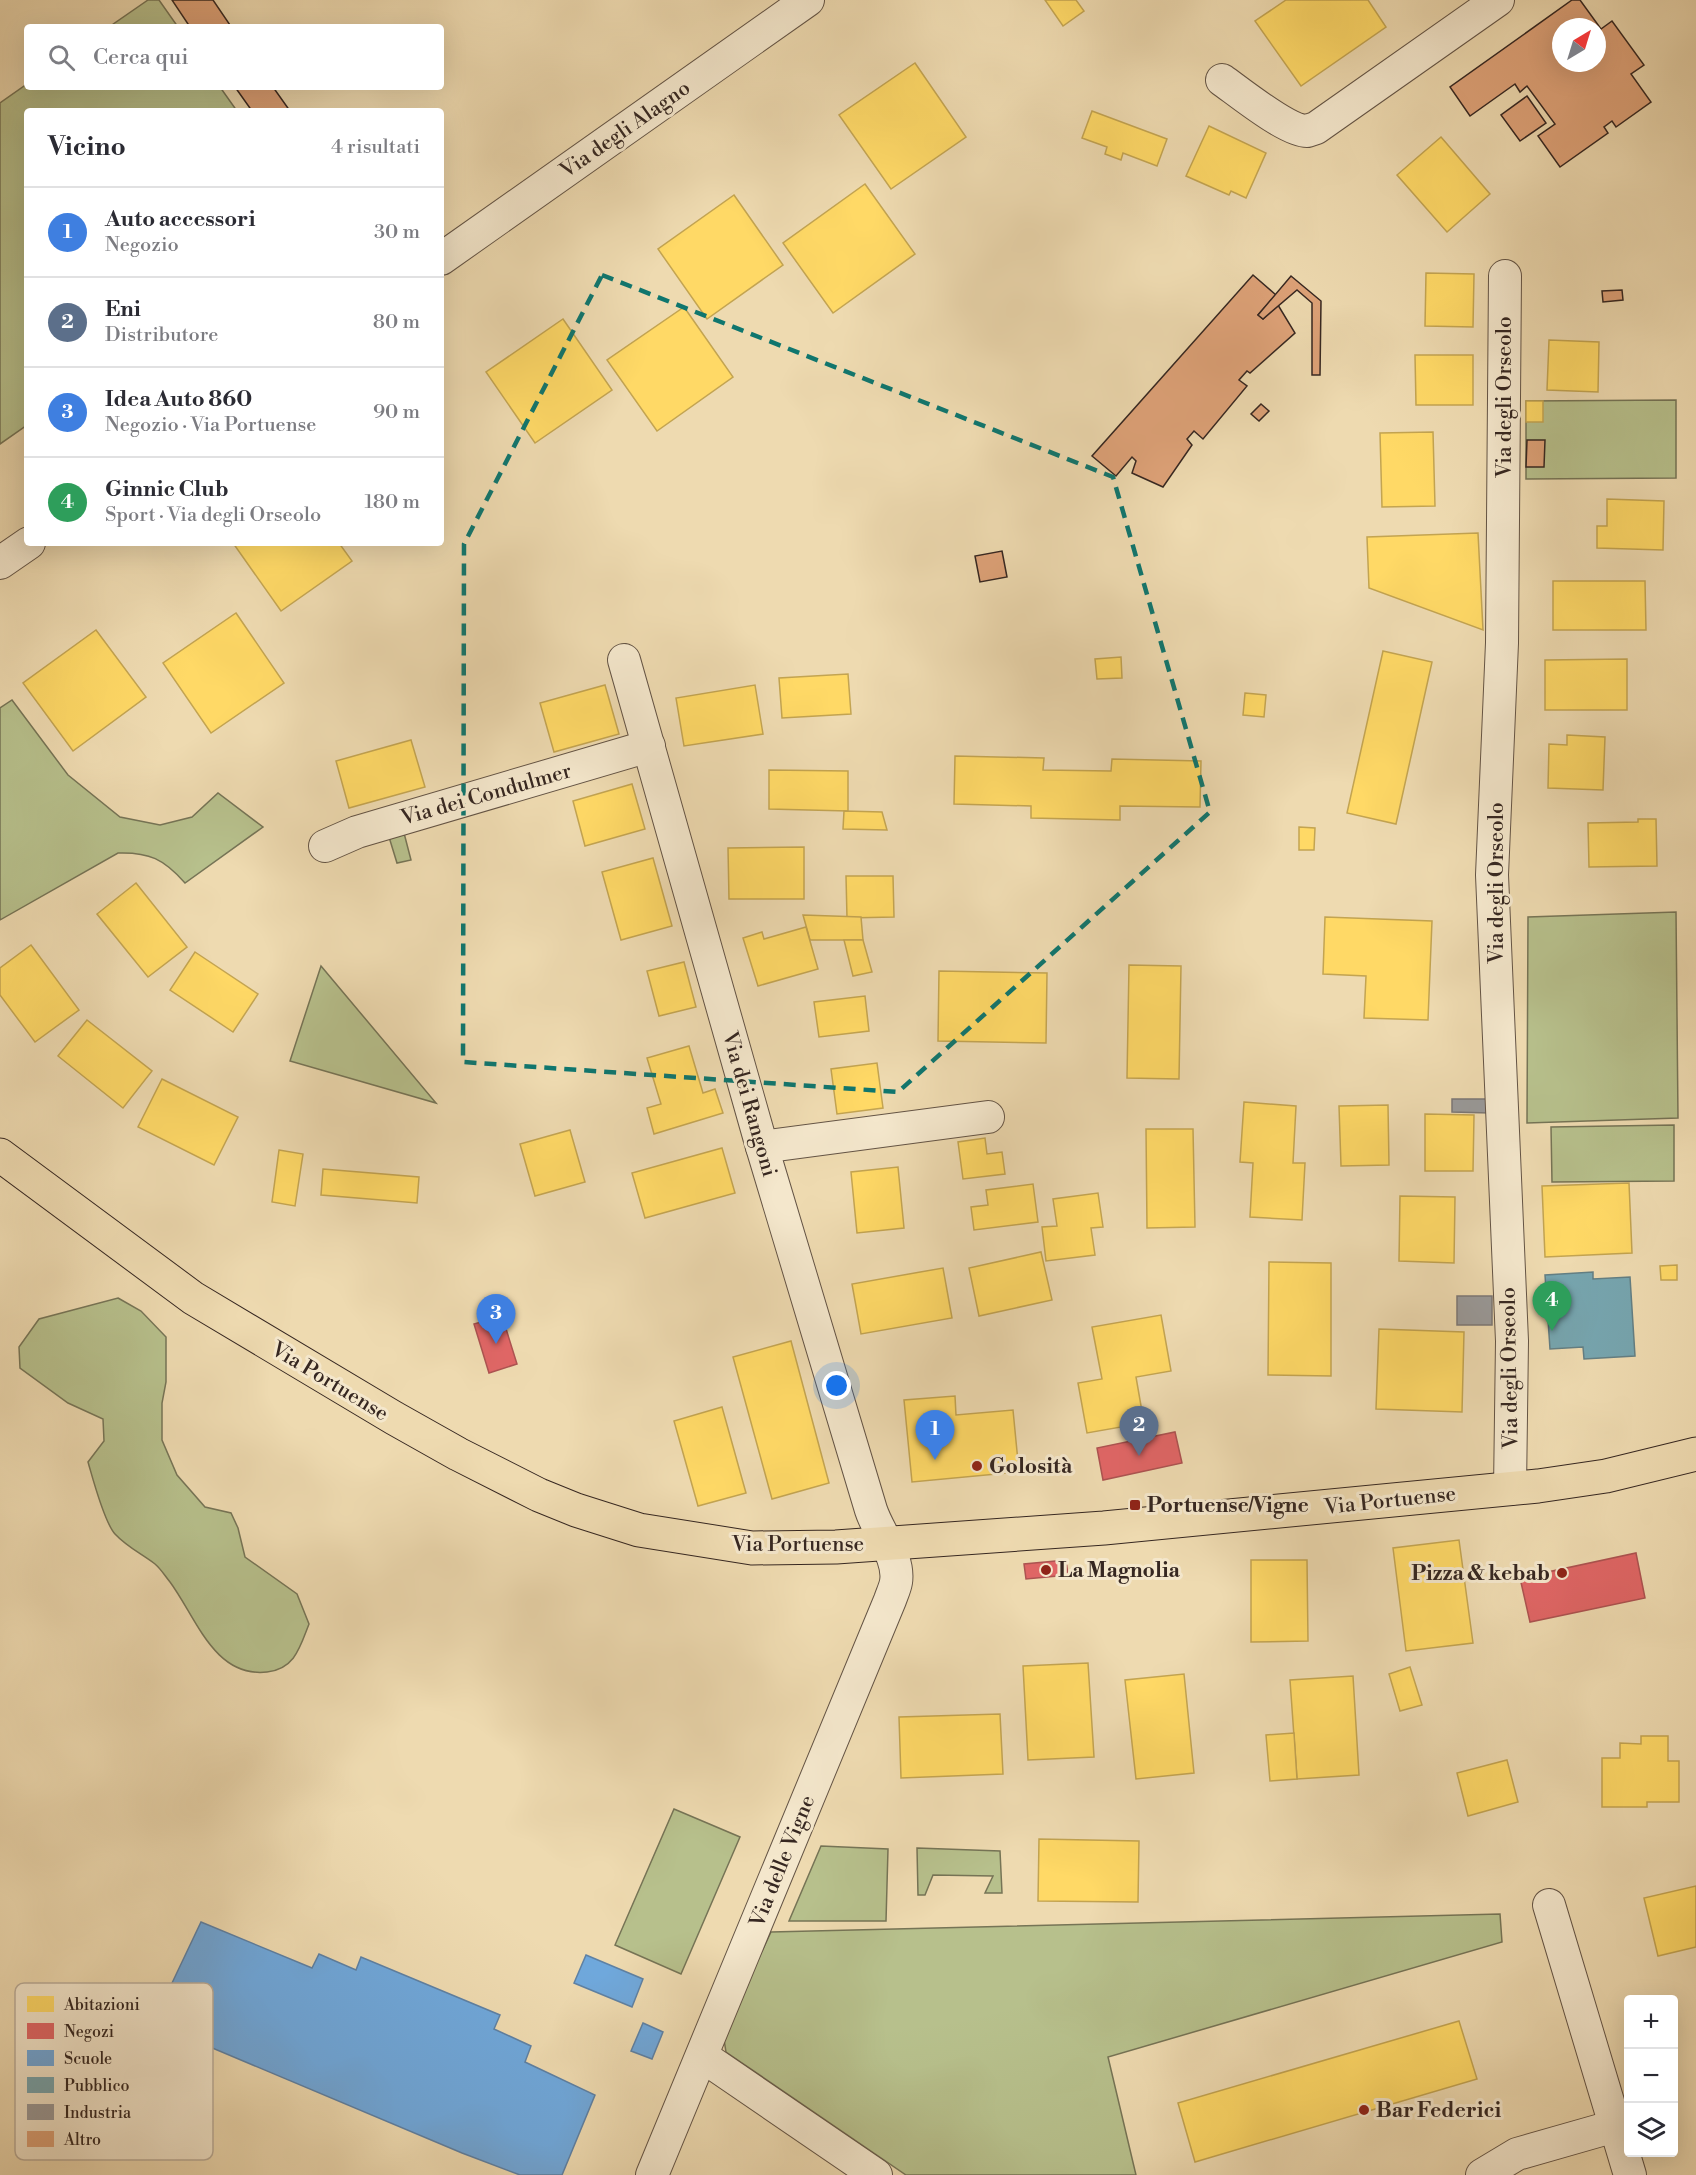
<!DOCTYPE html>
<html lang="it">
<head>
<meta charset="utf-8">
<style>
  :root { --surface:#fff; --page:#f2f2f3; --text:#2b2b33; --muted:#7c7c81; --line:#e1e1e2; --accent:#111827 }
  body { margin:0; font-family:"Libre Bodoni",serif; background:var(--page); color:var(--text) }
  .controls { position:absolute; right:18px; bottom:18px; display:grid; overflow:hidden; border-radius:6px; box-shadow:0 6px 24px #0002 }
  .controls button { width:54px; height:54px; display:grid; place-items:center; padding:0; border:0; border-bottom:2px solid var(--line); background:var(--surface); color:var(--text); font:30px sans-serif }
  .compass { position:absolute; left:1552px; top:18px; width:54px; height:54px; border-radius:50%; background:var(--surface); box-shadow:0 6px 24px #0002; rotate:38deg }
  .you { position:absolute; left:837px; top:1386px; width:21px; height:21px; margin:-15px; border:4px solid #fff; border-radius:50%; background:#1a73e8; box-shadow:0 0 0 9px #1a73e833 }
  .badge { display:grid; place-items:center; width:39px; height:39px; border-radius:50%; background:var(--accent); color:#fff; font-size:20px; font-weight:700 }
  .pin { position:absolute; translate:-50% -50px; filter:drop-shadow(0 2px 3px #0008) }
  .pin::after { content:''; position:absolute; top:32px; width:21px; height:18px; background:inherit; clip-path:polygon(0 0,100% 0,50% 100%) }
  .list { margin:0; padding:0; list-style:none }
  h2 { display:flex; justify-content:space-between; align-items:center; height:78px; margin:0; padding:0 24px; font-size:26px }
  h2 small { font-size:20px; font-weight:400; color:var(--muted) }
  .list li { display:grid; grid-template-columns:39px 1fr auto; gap:18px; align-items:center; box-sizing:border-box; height:90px; padding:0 24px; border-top:2px solid var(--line) }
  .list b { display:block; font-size:22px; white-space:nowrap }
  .list p { margin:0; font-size:20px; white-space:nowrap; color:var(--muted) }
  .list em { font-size:20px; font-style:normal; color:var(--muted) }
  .icon { flex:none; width:33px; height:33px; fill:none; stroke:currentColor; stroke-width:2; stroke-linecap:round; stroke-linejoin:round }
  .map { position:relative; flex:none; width:1696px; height:2175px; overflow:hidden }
  .search { position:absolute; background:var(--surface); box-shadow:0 6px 24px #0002; left:24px; top:24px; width:420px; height:66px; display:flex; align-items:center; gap:15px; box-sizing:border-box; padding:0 21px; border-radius:6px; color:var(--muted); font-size:22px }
  .panel { position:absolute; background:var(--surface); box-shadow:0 6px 24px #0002; left:24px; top:108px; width:420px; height:438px; border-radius:6px }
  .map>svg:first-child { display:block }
  .green { fill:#b7c08c; stroke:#767456; stroke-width:1.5 }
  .homes { fill:#ffd966; stroke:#c3a451; stroke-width:1.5 }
  .shops { fill:#e06666; stroke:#ad5351; stroke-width:1.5 }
  .schools { fill:#6fa8dc; stroke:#5e81a4; stroke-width:1.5 }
  .public { fill:#76a5af; stroke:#637f84; stroke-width:1.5 }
  .industry { fill:#999; stroke:#7b7775; stroke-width:1.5 }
  .building { fill:#dea278; stroke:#362721; stroke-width:1.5; fill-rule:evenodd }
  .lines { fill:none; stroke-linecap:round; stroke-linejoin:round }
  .minor-casing { stroke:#645445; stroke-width:34 }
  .major-casing { stroke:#362721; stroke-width:35 }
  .minor { stroke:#f4e7cc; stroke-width:32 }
  .major { stroke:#eedab0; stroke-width:33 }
  .marked { fill:none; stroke:#0f766e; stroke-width:4.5; stroke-dasharray:12 8; stroke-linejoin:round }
  .poi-dot { fill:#8f2418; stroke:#f4e7cc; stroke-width:2 }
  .labels { text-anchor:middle; stroke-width:6; stroke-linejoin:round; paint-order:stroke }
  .street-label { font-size:21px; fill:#362721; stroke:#f4e7cc }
  .poi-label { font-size:21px; font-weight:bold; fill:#362721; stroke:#f4e7cc; text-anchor:start }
  .key { fill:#f4e7cc; stroke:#bbad99; stroke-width:1.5 }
  .key-label { font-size:16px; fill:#362721 }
</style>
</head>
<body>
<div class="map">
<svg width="1696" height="2175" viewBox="0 0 1696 2175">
  <rect width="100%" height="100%" fill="#eedab0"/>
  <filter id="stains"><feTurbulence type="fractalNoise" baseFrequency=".00333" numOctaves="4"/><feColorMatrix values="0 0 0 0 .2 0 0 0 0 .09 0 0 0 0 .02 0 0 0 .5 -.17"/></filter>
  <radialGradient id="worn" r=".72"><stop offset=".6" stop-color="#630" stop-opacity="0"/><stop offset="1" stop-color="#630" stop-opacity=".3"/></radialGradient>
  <g class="green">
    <path d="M 148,0 L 159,0 L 178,27 L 109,27 Z"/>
    <path d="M 27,84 L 27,87 L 220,87 L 237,111 L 27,111 L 27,425 L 0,444 L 0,103 Z"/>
    <path d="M 1676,400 L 1676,478 L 1526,479 L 1526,401 Z"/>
    <path d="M 12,700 L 68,775 L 120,817 L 160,825 L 192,817 L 218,793 L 263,827 L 185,883 C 164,859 149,852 118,853 L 0,920 L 0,708 Z"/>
    <path d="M 404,833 L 411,860 L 397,863 L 389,837 Z"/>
    <path d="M 1676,912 L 1678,1118 L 1527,1123 L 1528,917 Z"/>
    <path d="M 321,966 L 436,1103 L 290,1061 Z"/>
    <path d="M 1674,1125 L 1674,1181 L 1552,1182 L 1551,1127 Z"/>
    <path d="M 118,1298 L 141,1311 L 166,1337 L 166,1382 L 162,1403 L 162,1440 L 177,1475 L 205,1507 L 231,1513 L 238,1528 L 245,1557 L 297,1594 L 309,1624 C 300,1647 295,1669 267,1672 C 214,1678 196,1617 170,1582 C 165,1576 161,1569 155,1564 C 142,1554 127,1547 115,1534 C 104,1522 93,1479 88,1462 L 104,1441 L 103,1419 L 68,1403 L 20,1368 L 19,1347 L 39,1319 Z"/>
    <path d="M 674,1809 L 740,1837 L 681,1974 L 615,1945 Z"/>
    <path d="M 821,1846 L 888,1849 L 886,1921 L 789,1921 Z"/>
    <path d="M 917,1848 L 1000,1851 L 1002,1893 L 985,1893 L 993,1876 L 933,1875 L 925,1895 L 918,1895 Z"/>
    <path d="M 1500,1914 L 1502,1942 L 1108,2057 L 1136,2175 L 906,2175 L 726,2052 L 723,2033 L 771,1932 Z"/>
  </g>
  <g class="homes">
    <path d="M 1045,0 L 1076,0 L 1084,11 L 1063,26 Z"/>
    <path d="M 1286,0 L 1368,0 L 1386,27 L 1301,86 L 1255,21 Z"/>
    <path d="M 915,63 L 966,137 L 891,189 L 839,115 Z"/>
    <path d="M 1092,111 L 1167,139 L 1157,166 L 1123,153 L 1121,160 L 1105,154 L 1107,147 L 1082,138 Z"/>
    <path d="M 1209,126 L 1266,153 L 1246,198 L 1231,191 L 1229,195 L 1186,176 Z"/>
    <path d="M 1441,137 L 1490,194 L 1447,232 L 1397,175 Z"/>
    <path d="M 865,184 L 915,254 L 833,313 L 783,243 Z"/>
    <path d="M 734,195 L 783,265 L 707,319 L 658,249 Z"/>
    <path d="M 1426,273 L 1474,274 L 1473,327 L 1425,326 Z"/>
    <path d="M 684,307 L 733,377 L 657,431 L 607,360 Z"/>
    <path d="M 563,319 L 612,390 L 535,443 L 486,372 Z"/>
    <path d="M 1549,340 L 1599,342 L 1598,392 L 1547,390 Z"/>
    <path d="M 1415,355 L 1473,355 L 1473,405 L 1416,405 Z"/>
    <rect x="1526" y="401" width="17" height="21"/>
    <path d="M 1433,432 L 1435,506 L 1382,507 L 1380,433 Z"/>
    <path d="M 1607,499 L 1664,501 L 1663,550 L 1597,548 L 1597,526 L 1607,526 Z"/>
    <path d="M 1478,533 L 1483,630 L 1369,588 L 1367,537 Z"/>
    <path d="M 233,543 L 339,543 L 352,561 L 281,611 Z"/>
    <path d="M 1553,581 L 1645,581 L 1646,630 L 1553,630 Z"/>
    <path d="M 236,613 L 284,683 L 211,733 L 163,663 Z"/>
    <path d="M 96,630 L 146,697 L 73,751 L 23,683 Z"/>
    <path d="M 1383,651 L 1432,662 L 1396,824 L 1347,813 Z"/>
    <path d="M 1121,657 L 1122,678 L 1097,679 L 1095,659 Z"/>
    <path d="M 1627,659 L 1627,710 L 1545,710 L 1545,660 Z"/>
    <path d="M 848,674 L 851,714 L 782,718 L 779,678 Z"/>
    <path d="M 605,685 L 619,734 L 554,752 L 540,703 Z"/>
    <path d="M 755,685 L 763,734 L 684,746 L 676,698 Z"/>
    <path d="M 1245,693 L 1266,695 L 1264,717 L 1243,715 Z"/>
    <path d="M 1567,735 L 1605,737 L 1603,790 L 1548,788 L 1549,744 L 1567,745 Z"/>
    <path d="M 411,740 L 425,787 L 349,808 L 336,761 Z"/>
    <path d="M 955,756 L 1044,758 L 1043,770 L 1111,771 L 1112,759 L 1201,761 L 1200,807 L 1120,806 L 1120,820 L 1031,818 L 1031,806 L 954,804 Z"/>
    <path d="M 769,770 L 848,771 L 848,811 L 769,809 Z"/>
    <path d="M 632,784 L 645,829 L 585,846 L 573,801 Z"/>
    <path d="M 844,811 L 882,812 L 887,830 L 843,829 Z"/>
    <path d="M 1638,819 L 1656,819 L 1657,866 L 1589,867 L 1588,823 L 1638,822 Z"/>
    <path d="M 1299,827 L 1315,828 L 1314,850 L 1299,850 Z"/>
    <path d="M 804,847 L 804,899 L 729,899 L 728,848 Z"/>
    <path d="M 653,858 L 672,926 L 621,940 L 602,872 Z"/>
    <path d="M 846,876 L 893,876 L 894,917 L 847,918 Z"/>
    <path d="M 136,883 L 187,947 L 148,977 L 97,914 Z"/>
    <path d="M 803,915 L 861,917 L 863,940 L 810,940 Z"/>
    <path d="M 1325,917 L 1432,921 L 1428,1020 L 1364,1018 L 1366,976 L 1323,974 Z"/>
    <path d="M 806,927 L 818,969 L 758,986 L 743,938 L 762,932 L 764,939 Z"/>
    <path d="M 844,940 L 863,940 L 872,972 L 853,976 Z"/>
    <path d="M 31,945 L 79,1010 L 35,1042 L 0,995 L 0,968 Z"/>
    <path d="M 195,952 L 258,994 L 233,1032 L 170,990 Z"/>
    <path d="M 684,962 L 696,1007 L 659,1016 L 647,971 Z"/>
    <path d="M 1129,965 L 1181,966 L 1179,1079 L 1127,1078 Z"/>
    <path d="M 939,971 L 1047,973 L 1046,1043 L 938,1041 Z"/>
    <path d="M 865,996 L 869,1031 L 819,1037 L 814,1002 Z"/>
    <path d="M 87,1020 L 152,1071 L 123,1108 L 58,1056 Z"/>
    <path d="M 689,1046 L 703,1093 L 715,1089 L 723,1113 L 654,1134 L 647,1108 L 661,1104 L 647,1058 Z"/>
    <path d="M 877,1063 L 883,1108 L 837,1114 L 831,1069 Z"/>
    <path d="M 162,1079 L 238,1117 L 214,1165 L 138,1127 Z"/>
    <path d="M 1244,1102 L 1296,1106 L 1293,1163 L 1305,1163 L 1302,1220 L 1250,1217 L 1253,1163 L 1240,1162 Z"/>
    <path d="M 1388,1105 L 1389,1165 L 1341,1166 L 1339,1106 Z"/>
    <path d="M 1425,1114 L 1474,1115 L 1473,1171 L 1425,1171 Z"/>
    <path d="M 1146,1129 L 1193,1129 L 1195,1227 L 1147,1228 Z"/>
    <path d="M 570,1130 L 585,1182 L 535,1196 L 520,1144 Z"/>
    <path d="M 985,1138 L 987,1154 L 1002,1152 L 1005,1174 L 963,1179 L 958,1142 Z"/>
    <path d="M 722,1148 L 735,1193 L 645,1218 L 632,1173 Z"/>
    <path d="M 279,1150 L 303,1154 L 295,1206 L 272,1202 Z"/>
    <path d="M 898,1167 L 904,1228 L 857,1233 L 851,1172 Z"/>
    <path d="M 323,1169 L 419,1177 L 417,1203 L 321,1195 Z"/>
    <path d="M 1629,1183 L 1632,1253 L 1545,1257 L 1542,1186 Z"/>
    <path d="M 1033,1184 L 1038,1222 L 974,1230 L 971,1207 L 988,1205 L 986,1190 Z"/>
    <path d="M 1098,1193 L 1103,1227 L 1091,1228 L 1095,1255 L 1046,1261 L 1042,1227 L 1057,1226 L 1053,1199 Z"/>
    <path d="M 1400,1196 L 1455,1197 L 1454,1263 L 1399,1261 Z"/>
    <path d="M 1041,1252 L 1052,1300 L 979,1316 L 969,1268 Z"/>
    <path d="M 1269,1262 L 1331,1263 L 1331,1376 L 1268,1375 Z"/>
    <path d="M 1677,1265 L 1677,1280 L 1661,1280 L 1660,1266 Z"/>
    <path d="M 943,1268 L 952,1318 L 861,1334 L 852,1284 Z"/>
    <path d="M 1161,1315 L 1171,1371 L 1136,1377 L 1144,1423 L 1087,1433 L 1078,1383 L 1102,1379 L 1092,1327 Z"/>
    <path d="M 1379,1329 L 1464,1332 L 1462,1412 L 1376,1409 Z"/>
    <path d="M 791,1341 L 829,1483 L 772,1499 L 733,1357 Z"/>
    <path d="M 955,1396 L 956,1415 L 1013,1410 L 1019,1472 L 912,1482 L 904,1400 Z"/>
    <path d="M 722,1407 L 746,1493 L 698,1506 L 674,1421 Z"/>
    <path d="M 1459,1540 L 1473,1643 L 1406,1651 L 1393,1548 Z"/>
    <path d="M 1251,1560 L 1307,1560 L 1308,1641 L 1251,1642 Z"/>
    <path d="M 1088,1663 L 1094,1757 L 1028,1760 L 1023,1666 Z"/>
    <path d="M 1410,1667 L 1422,1705 L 1400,1711 L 1389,1674 Z"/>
    <path d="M 1184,1674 L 1194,1773 L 1136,1779 L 1125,1680 Z"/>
    <path d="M 1353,1676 L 1359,1775 L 1297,1779 L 1290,1680 Z"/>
    <path d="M 1000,1714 L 1003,1774 L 901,1778 L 899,1717 Z"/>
    <path d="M 1294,1733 L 1297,1779 L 1270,1781 L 1266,1735 Z"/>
    <path d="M 1641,1736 L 1668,1736 L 1668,1761 L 1679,1761 L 1679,1802 L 1647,1802 L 1647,1807 L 1602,1807 L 1602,1758 L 1620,1758 L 1620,1743 L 1641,1744 Z"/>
    <path d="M 1507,1760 L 1518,1802 L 1468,1816 L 1457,1773 Z"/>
    <path d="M 1039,1839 L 1139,1841 L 1138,1902 L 1038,1901 Z"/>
    <path d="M 1696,1886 L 1696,1947 L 1658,1956 L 1644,1898 Z"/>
    <path d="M 1459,2021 L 1477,2079 L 1195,2162 L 1178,2103 Z"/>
  </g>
  <g class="shops">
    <path d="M 502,1316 L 517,1364 L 489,1373 L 474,1324 Z"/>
    <path d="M 1175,1432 L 1182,1463 L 1103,1480 L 1097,1448 Z"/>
    <path d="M 1636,1553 L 1645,1598 L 1530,1622 L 1520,1578 Z"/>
    <path d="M 1066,1560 L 1068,1575 L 1026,1579 L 1024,1564 Z"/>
  </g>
  <g class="schools">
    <path d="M 201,1922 L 312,1968 L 319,1954 L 356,1970 L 361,1957 L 500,2015 L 494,2029 L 531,2046 L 525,2062 L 595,2095 L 562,2175 L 520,2175 L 462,2153 L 153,2023 Z"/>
    <path d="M 586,1955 L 643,1979 L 632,2007 L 574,1983 Z"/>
    <path d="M 643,2023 L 663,2032 L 652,2059 L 631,2051 Z"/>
  </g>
  <path class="public" d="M 1593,1272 L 1593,1279 L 1630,1277 L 1635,1356 L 1584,1359 L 1583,1347 L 1550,1349 L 1545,1275 Z"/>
  <g class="industry">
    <path d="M 1452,1099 L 1490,1099 L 1490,1113 L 1452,1112 Z"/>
    <rect x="1457" y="1296" width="35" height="29"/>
  </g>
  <g class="building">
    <path d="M 172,0 L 213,0 L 230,25 L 227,27 L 190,27 Z"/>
    <path d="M 1572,0 L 1580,0 L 1601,29 L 1612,21 L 1644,65 L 1631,74 L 1651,102 L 1616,127 L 1612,121 L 1604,127 L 1608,133 L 1560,167 L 1538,136 L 1555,124 L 1527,86 L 1520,92 L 1515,84 L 1470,116 L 1450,87 ZM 1561,27 L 1597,27 L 1597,63 L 1561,63 Z"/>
    <path d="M 235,87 L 273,87 L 290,111 L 252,111 Z"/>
    <path d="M 1527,96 L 1546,123 L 1520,141 L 1501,115 Z"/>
    <path d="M 1253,275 L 1276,295 L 1258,315 L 1263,319 L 1278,305 L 1295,333 L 1250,373 L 1247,371 L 1239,380 L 1247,386 L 1203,439 L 1194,431 L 1187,439 L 1192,445 L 1163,487 L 1132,473 L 1136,461 L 1132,457 L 1116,476 L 1092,456 Z"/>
    <path d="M 1291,276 L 1321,301 L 1320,375 L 1312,375 L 1312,303 L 1297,290 L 1263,319 L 1258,315 Z"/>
    <path d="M 1622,290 L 1623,300 L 1603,302 L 1602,291 Z"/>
    <path d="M 1261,404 L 1269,411 L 1259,421 L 1251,414 Z"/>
    <path d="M 1527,440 L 1545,440 L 1544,467 L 1526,467 Z"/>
    <path d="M 1002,551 L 1007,577 L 980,582 L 975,556 Z"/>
  </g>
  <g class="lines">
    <g class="minor-casing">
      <g id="minor">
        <path d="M 1222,80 C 1239,92 1287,131 1307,131 C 1310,130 1313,129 1316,128 L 1498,0"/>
        <path d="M 441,259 L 808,0"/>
        <path d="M 1505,276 L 1502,643 L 1492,875 L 1512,1341 L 1510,1489"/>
        <path d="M 0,563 L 29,543"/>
        <path d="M 624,660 L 762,1147 L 871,1510 C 878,1532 900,1558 896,1582 C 895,1588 892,1594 890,1600 L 652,2175"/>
        <path d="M 325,846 L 357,832 L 649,746"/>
        <path d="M 762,1147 L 988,1117"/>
        <path d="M 1549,1905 L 1630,2175"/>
        <path d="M 702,2056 L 876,2175"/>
        <path d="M 1482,2175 L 1517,2154 L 1615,2126"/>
      </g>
    </g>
    <g class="major-casing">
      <path id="major" d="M 0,1155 L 193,1298 L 394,1418 L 458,1454 L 539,1495 L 576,1510 L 639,1530 L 752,1548 L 836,1547 L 1104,1528 L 1538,1486 L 1606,1476 L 1696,1454"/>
    </g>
    <use href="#minor" class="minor"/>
    <use href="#major" class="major"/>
  </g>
  <path class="marked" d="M 602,275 L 1113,477 L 1210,812 L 898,1092 L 463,1062 L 464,544 Z"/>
  <g class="poi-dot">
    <circle cx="977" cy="1466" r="6"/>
    <rect x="1129" y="1499" width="12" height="12" rx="3"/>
    <circle cx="1046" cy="1570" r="6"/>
    <circle cx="1562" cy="1573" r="6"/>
    <circle cx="1364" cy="2110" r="6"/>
  </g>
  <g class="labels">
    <g class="street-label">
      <text transform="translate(625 129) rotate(-35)" y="7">Via degli Alagno</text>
      <text transform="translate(1504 397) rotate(-90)" y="7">Via degli Orseolo</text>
      <text transform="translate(486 794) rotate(-16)" y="7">Via dei Condulmer</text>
      <text transform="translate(1496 883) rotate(-90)" y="7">Via degli Orseolo</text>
      <text transform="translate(750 1104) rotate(74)" y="7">Via dei Rangoni</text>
      <text transform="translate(1509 1368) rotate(-91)" y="7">Via degli Orseolo</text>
      <text transform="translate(330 1381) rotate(31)" y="7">Via Portuense</text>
      <text transform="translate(1390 1500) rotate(-6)" y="7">Via Portuense</text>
      <text x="798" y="1551">Via Portuense</text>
      <text transform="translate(782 1861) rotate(-68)" y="7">Via delle Vigne</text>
    </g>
    <g class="poi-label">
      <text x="989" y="1473">Golosità</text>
      <text x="1147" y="1512">Portuense/Vigne</text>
      <text x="1058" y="1577">La Magnolia</text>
      <text x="1550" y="1580" text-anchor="end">Pizza &amp; kebab</text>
      <text x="1376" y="2117">Bar Federici</text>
    </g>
  </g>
  <rect x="15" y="1983" width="198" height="177" rx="9" class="key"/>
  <rect x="27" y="1996" width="27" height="16" fill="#ffd966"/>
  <rect x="27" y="2023" width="27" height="16" fill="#e06666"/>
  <rect x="27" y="2050" width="27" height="16" fill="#6fa8dc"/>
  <rect x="27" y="2077" width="27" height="16" fill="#76a5af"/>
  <rect x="27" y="2104" width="27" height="16" fill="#999"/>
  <rect x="27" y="2131" width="27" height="16" fill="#dea278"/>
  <g class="key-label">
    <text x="64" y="2010">Abitazioni</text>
    <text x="64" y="2037">Negozi</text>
    <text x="64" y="2064">Scuole</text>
    <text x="64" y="2091">Pubblico</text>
    <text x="64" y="2118">Industria</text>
    <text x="64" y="2145">Altro</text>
  </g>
  <rect width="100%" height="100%" filter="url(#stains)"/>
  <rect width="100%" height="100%" fill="url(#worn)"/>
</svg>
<div class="controls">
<button>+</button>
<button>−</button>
<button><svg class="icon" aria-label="layers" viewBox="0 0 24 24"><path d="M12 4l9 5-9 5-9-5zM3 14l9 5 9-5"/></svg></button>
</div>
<svg class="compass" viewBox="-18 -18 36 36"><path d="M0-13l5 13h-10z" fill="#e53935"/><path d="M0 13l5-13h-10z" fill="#7c7c81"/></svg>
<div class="you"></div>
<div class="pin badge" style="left:935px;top:1460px;background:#3f7fe0">1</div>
<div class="pin badge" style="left:1139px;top:1456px;background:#5c6f8a">2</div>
<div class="pin badge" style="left:496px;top:1344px;background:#3f7fe0">3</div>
<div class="pin badge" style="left:1552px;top:1331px;background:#2e9e5b">4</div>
<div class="search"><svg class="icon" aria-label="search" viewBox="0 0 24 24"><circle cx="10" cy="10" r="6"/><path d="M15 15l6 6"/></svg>Cerca qui</div>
<section class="panel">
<h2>Vicino<small>4 risultati</small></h2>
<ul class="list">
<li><span class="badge" style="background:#3f7fe0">1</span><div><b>Auto accessori</b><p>Negozio</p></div><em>30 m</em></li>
<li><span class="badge" style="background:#5c6f8a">2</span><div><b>Eni</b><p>Distributore</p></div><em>80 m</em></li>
<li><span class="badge" style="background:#3f7fe0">3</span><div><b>Idea Auto 860</b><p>Negozio · Via Portuense</p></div><em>90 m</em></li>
<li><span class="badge" style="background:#2e9e5b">4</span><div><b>Ginnic Club</b><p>Sport · Via degli Orseolo</p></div><em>180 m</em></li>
</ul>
</section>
</div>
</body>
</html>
